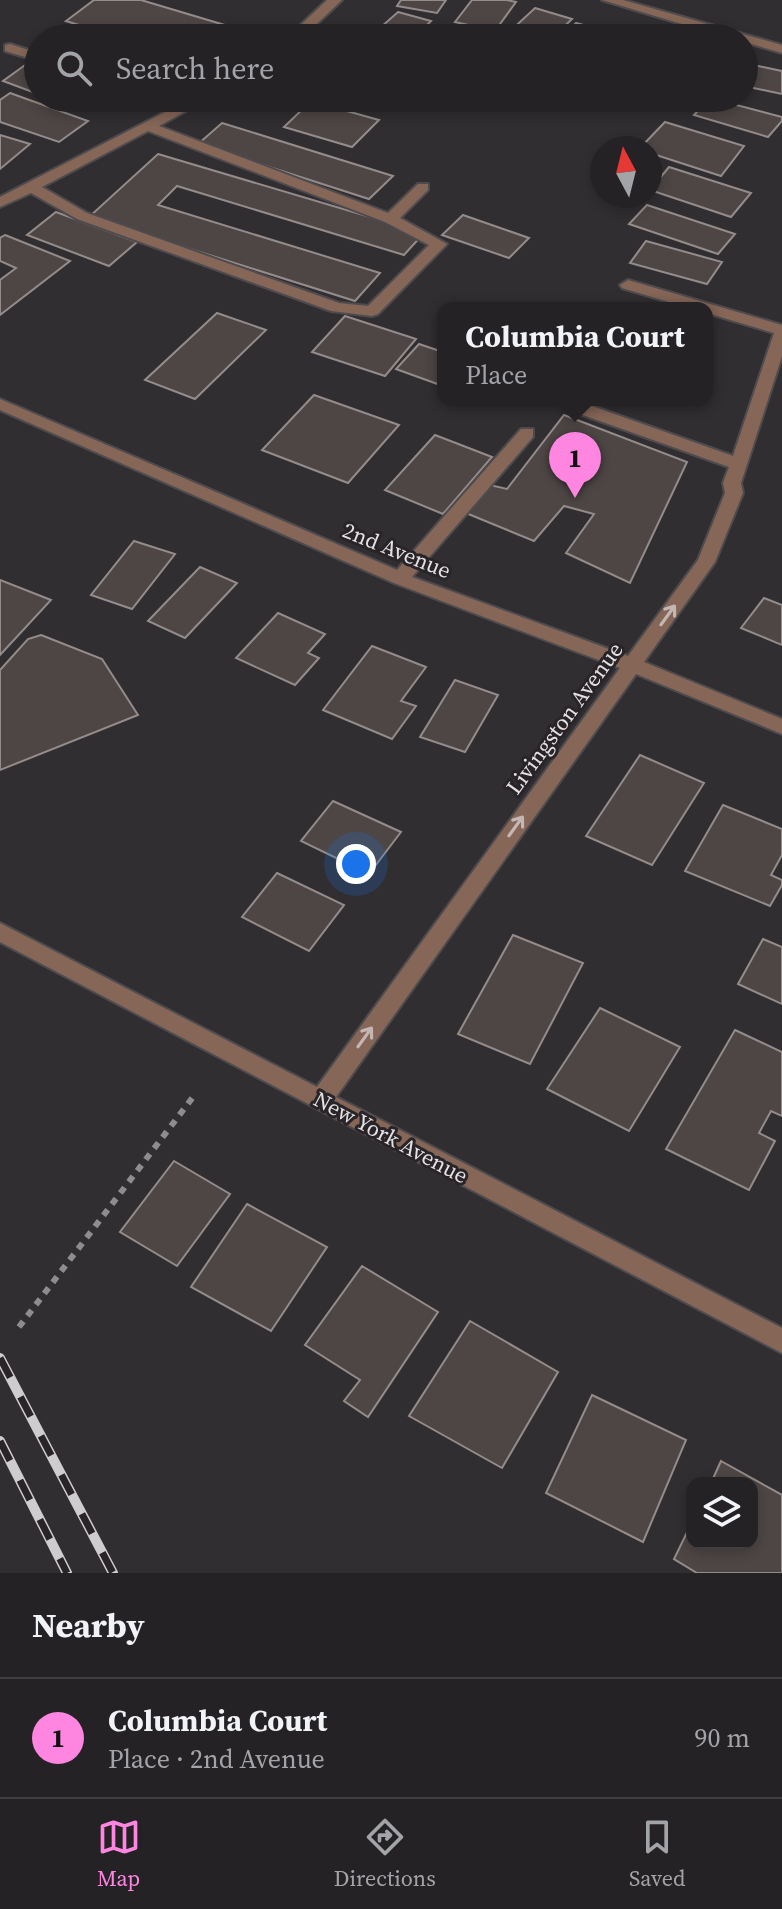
<!DOCTYPE html>
<html lang="en">
<head>
<meta charset="utf-8">
<style>
  :root { --surface:#252226; --page:#2d2a2e; --text:#f1f3f6; --muted:#a3a4a7; --line:#423f43; --accent:#fe86e1 }
  body { margin:0; font-family:"Source Serif 4",serif; background:var(--page); color:var(--text) }
  .controls { position:absolute; right:24px; bottom:24px; display:grid; overflow:hidden; border-radius:16px; box-shadow:0 4px 12px #0003 }
  .controls button { width:72px; height:72px; display:grid; place-items:center; padding:0; border:0; border-bottom:2px solid var(--line); background:var(--surface); color:var(--text); font:40px sans-serif }
  .compass { position:absolute; left:590px; top:136px; width:72px; height:72px; border-radius:50%; background:var(--surface); box-shadow:0 4px 12px #0003; rotate:353deg }
  .you { position:absolute; left:356px; top:864px; width:28px; height:28px; margin:-20px; border:6px solid #fff; border-radius:50%; background:#1a73e8; box-shadow:0 0 0 12px #1a73e833 }
  .badge { display:grid; place-items:center; width:52px; height:52px; border-radius:50%; background:var(--accent); color:#111; font-size:26px; font-weight:700 }
  .pin { position:absolute; translate:-50% -66px; filter:drop-shadow(0 2px 4px #0008) }
  .pin::after { content:''; position:absolute; top:42px; width:28px; height:24px; background:inherit; clip-path:polygon(0 0,100% 0,50% 100%) }
  .popup { position:absolute; left:437px; top:302px; width:276px; height:104px; box-sizing:border-box; display:grid; place-content:center; border-radius:16px; background:var(--surface); filter:drop-shadow(0 2px 6px #0005); font-size:26px; white-space:nowrap; color:var(--muted) }
  .popup b { font-size:30px; color:var(--text) }
  .popup::after { content:''; position:absolute; left:50%; top:100%; margin-left:-16px; border:16px solid transparent; border-top-color:var(--surface) }
  .list { margin:0; padding:0; list-style:none }
  h2 { display:flex; justify-content:space-between; align-items:center; height:104px; margin:0; padding:0 32px; font-size:34px }
  h2 small { font-size:26px; font-weight:400; color:var(--muted) }
  .list li { display:grid; grid-template-columns:52px 1fr auto; gap:24px; align-items:center; box-sizing:border-box; height:120px; padding:0 32px; border-top:2px solid var(--line) }
  .list b { display:block; font-size:30px; white-space:nowrap }
  .list p { margin:0; font-size:26px; white-space:nowrap; color:var(--muted) }
  .list em { font-size:26px; font-style:normal; color:var(--muted) }
  .icon { flex:none; width:44px; height:44px; fill:none; stroke:currentColor; stroke-width:2; stroke-linecap:round; stroke-linejoin:round }
  .map { position:relative; flex:none; width:782px; height:1573px; overflow:hidden }
  .search { position:absolute; background:var(--surface); box-shadow:0 4px 12px #0003; left:24px; right:24px; top:24px; height:88px; display:flex; align-items:center; gap:20px; box-sizing:border-box; padding:0 28px; border-radius:44px; color:var(--muted); font-size:30px }
  .sheet { height:224px; background:var(--surface) }
  nav { display:flex; justify-content:space-around; align-items:center; box-sizing:border-box; height:112px; border-top:2px solid var(--line); background:var(--surface); font-size:22px; color:var(--muted) }
  nav a { display:grid; justify-items:center; gap:4px }
  nav .on { color:var(--accent) }
  .map>svg:first-child { display:block }
  .building { fill:#4d4645; stroke:#948c8a; stroke-width:2 }
  .lines { fill:none; stroke-linecap:round; stroke-linejoin:round }
  .minor-casing { stroke:#4e4b4e; stroke-width:4 }
  .path { stroke:#8f8c90; stroke-width:6; stroke-dasharray:7 7; stroke-linecap:butt }
  .minor { fill:#856657; fill-rule:evenodd }
  .rail-casing { stroke:#cfcccf; stroke-width:10 }
  .rail { stroke:#282428; stroke-width:7; stroke-dasharray:22; stroke-linecap:butt }
  .oneway { stroke:#c3b6b3 }
  .labels { text-anchor:middle; stroke-width:6; stroke-linejoin:round; paint-order:stroke }
  .street-label { font-size:22px; fill:#e4e1e4; stroke:#282428 }
</style>
</head>
<body>
<div class="map">
<svg width="782" height="1573" viewBox="0 0 782 1573">
  <rect width="100%" height="100%" fill="#312e32"/>
  <g class="building">
    <path d="M 94,0 L 141,0 L 228,26 L 213,38 L 121,38 L 66,21 Z"/>
    <path d="M 401,0 L 446,0 L 437,13 L 397,6 Z"/>
    <path d="M 472,0 L 507,0 L 516,2 L 495,31 L 455,22 Z"/>
    <path d="M 535,8 L 572,19 L 552,38 L 506,35 Z"/>
    <path d="M 398,12 L 431,21 L 415,37 L 381,27 Z"/>
    <path d="M 576,23 L 610,32 L 604,38 L 560,38 Z"/>
    <path d="M 32,60 L 38,62 L 38,94 L 3,81 Z"/>
    <path d="M 744,63 L 782,71 L 782,94 L 744,86 Z"/>
    <path d="M 10,93 L 88,121 L 59,142 L 0,122 L 0,100 Z"/>
    <path d="M 50,98 L 106,98 L 87,111 Z"/>
    <path d="M 710,98 L 782,117 L 782,121 L 768,137 L 694,115 Z"/>
    <path d="M 311,101 L 379,120 L 352,147 L 284,127 Z"/>
    <path d="M 665,122 L 744,146 L 721,176 L 650,153 L 650,148 L 640,148 Z"/>
    <path d="M 222,123 L 393,176 L 369,199 L 198,144 Z"/>
    <path d="M 0,135 L 30,144 L 0,169 Z"/>
    <path d="M 158,154 L 424,233 L 404,255 L 177,186 L 158,205 L 380,273 L 355,301 L 89,217 Z"/>
    <path d="M 669,167 L 751,193 L 731,217 L 650,190 Z"/>
    <path d="M 647,205 L 735,234 L 718,254 L 629,224 Z"/>
    <path d="M 56,212 L 137,242 L 109,266 L 27,235 Z"/>
    <path d="M 463,215 L 529,238 L 509,258 L 442,235 Z"/>
    <path d="M 5,235 L 70,261 L 0,315 L 0,280 L 16,268 L 0,261 L 0,238 Z"/>
    <path d="M 646,241 L 722,262 L 707,284 L 630,263 Z"/>
    <path d="M 217,313 L 266,330 L 195,399 L 145,380 Z"/>
    <path d="M 345,316 L 416,339 L 385,376 L 312,352 Z"/>
    <path d="M 419,344 L 443,352 L 443,386 L 396,369 Z"/>
    <path d="M 314,395 L 399,425 L 348,483 L 262,450 Z"/>
    <path d="M 564,415 L 687,462 L 630,583 L 566,553 L 594,514 L 564,506 L 534,541 L 466,513 L 490,485 L 507,489 Z"/>
    <path d="M 435,435 L 492,457 L 443,514 L 385,490 Z"/>
    <path d="M 134,541 L 175,554 L 132,609 L 91,595 Z"/>
    <path d="M 200,567 L 237,583 L 185,638 L 148,621 Z"/>
    <path d="M 0,580 L 51,600 L 0,655 Z"/>
    <path d="M 764,598 L 782,605 L 782,645 L 741,628 Z"/>
    <path d="M 278,613 L 325,634 L 308,653 L 319,658 L 295,685 L 236,658 Z"/>
    <path d="M 41,635 L 102,659 L 138,715 L 0,770 L 0,670 L 28,639 Z"/>
    <path d="M 372,646 L 426,667 L 401,701 L 416,706 L 392,739 L 323,710 Z"/>
    <path d="M 455,680 L 498,695 L 465,752 L 420,737 Z"/>
    <path d="M 640,755 L 704,783 L 652,865 L 586,836 Z"/>
    <path d="M 333,801 L 401,832 L 369,874 L 301,841 Z"/>
    <path d="M 723,805 L 782,829 L 782,855 L 771,875 L 782,880 L 782,885 L 770,906 L 685,871 Z"/>
    <path d="M 277,873 L 344,905 L 309,951 L 242,917 Z"/>
    <path d="M 513,935 L 583,963 L 530,1064 L 458,1034 Z"/>
    <path d="M 763,939 L 782,947 L 782,1004 L 738,984 Z"/>
    <path d="M 600,1008 L 680,1047 L 629,1131 L 547,1089 Z"/>
    <path d="M 735,1030 L 782,1052 L 782,1116 L 771,1111 L 759,1133 L 775,1141 L 749,1190 L 666,1149 Z"/>
    <path d="M 174,1161 L 230,1194 L 177,1266 L 120,1232 Z"/>
    <path d="M 247,1204 L 327,1247 L 271,1331 L 191,1287 Z"/>
    <path d="M 362,1266 L 438,1312 L 368,1417 L 344,1401 L 360,1380 L 305,1345 Z"/>
    <path d="M 470,1321 L 558,1372 L 502,1468 L 409,1416 Z"/>
    <path d="M 592,1395 L 686,1440 L 643,1542 L 546,1493 Z"/>
    <path d="M 721,1461 L 782,1495 L 782,1573 L 697,1573 L 674,1559 L 692,1522 L 692,1543 L 752,1543 L 752,1483 L 711,1483 Z"/>
  </g>
  <g class="lines">
    <g class="minor-casing">
      <g id="minor">
        <path d="M 327,0 L 342,0 L 302,38 L 287,38 Z"/>
        <path d="M 602,0 L 623,0 L 782,45 L 782,53 L 744,42 L 744,38 L 728,38 Z"/>
        <path d="M 10,44 L 38,53 L 38,61 L 5,51 L 5,45 Z"/>
        <path d="M 146,98 L 165,98 L 180,104 L 191,98 L 209,98 L 159,126 L 388,213 L 418,184 L 428,184 L 428,190 L 400,218 L 447,244 L 378,314 L 372,316 L 331,311 L 77,219 L 31,193 L 0,207 L 0,197 L 169,110 ZM 148,131 L 385,222 L 429,245 L 368,306 L 339,303 L 87,213 L 42,187 Z"/>
        <path d="M 628,280 L 782,325 L 782,356 L 741,483 L 743,493 L 715,562 L 644,662 L 782,719 L 782,734 L 636,674 L 336,1097 L 782,1328 L 782,1353 L 0,942 L 0,923 L 317,1087 L 620,668 L 394,583 L 0,410 L 0,399 L 397,570 L 521,429 L 533,429 L 533,437 L 412,577 L 628,656 L 698,560 L 725,493 L 723,483 L 729,467 L 566,409 L 564,405 L 571,400 L 578,401 L 733,456 L 774,333 L 707,313 L 707,308 L 689,308 L 622,288 L 620,285 Z"/>
      </g>
    </g>
    <path class="path" d="M 19,1327 L 193,1097"/>
    <use href="#minor" class="minor"/>
    <g class="rail-casing">
      <g id="rail">
        <path d="M 0,1358 L 113,1573"/>
        <path d="M 0,1441 L 67,1573"/>
      </g>
    </g>
    <use href="#rail" class="rail"/>
  </g>
  <defs><path id="oneway-shaft" d="M-6 0H5M1.5-3L5.5 0L1.5 3" fill="none" stroke-width="1.6" stroke-linecap="round" stroke-linejoin="round" transform="scale(2)"/></defs>
  <g class="oneway">
    <use href="#oneway-shaft" transform="translate(668 615) rotate(-54)"/>
    <use href="#oneway-shaft" transform="translate(516 826) rotate(-54)"/>
    <use href="#oneway-shaft" transform="translate(365 1037) rotate(-54)"/>
  </g>
  <g class="labels">
    <g class="street-label">
      <text transform="translate(397 550) rotate(22)" y="8">2nd Avenue</text>
      <text transform="translate(564 718) rotate(-54)" y="8">Livingston Avenue</text>
      <text transform="translate(391 1137) rotate(28)" y="8">New York Avenue</text>
    </g>
  </g>
</svg>
<div class="controls">
<button><svg class="icon" aria-label="layers" viewBox="0 0 24 24"><path d="M12 4l9 5-9 5-9-5zM3 14l9 5 9-5"/></svg></button>
</div>
<svg class="compass" viewBox="-18 -18 36 36"><path d="M0-13l5 13h-10z" fill="#e53935"/><path d="M0 13l5-13h-10z" fill="#a3a4a7"/></svg>
<div class="you"></div>
<div class="pin badge" style="left:575px;top:498px">1</div>
<div class="popup"><b>Columbia Court</b>Place</div>
<div class="search"><svg class="icon" aria-label="search" viewBox="0 0 24 24"><circle cx="10" cy="10" r="6"/><path d="M15 15l6 6"/></svg>Search here</div>
</div>
<section class="sheet">
<h2>Nearby<small></small></h2>
<ul class="list">
<li><span class="badge">1</span><div><b>Columbia Court</b><p>Place · 2nd Avenue</p></div><em>90 m</em></li>
</ul>
</section>
<nav>
<a class="on"><svg class="icon" aria-label="map" viewBox="0 0 24 24"><path d="M3 6l6-2 6 2 6-2v14l-6 2-6-2-6 2zM9 4v14M15 6v14"/></svg>Map</a>
<a><svg class="icon" aria-label="directions" viewBox="0 0 24 24"><path d="M12 3l9 9-9 9-9-9zM9 14v-3h6M13 9l2 2-2 2"/></svg>Directions</a>
<a><svg class="icon" aria-label="saved" viewBox="0 0 24 24"><path d="M7 4h10v16l-5-4-5 4z"/></svg>Saved</a>
</nav>
</body>
</html>
